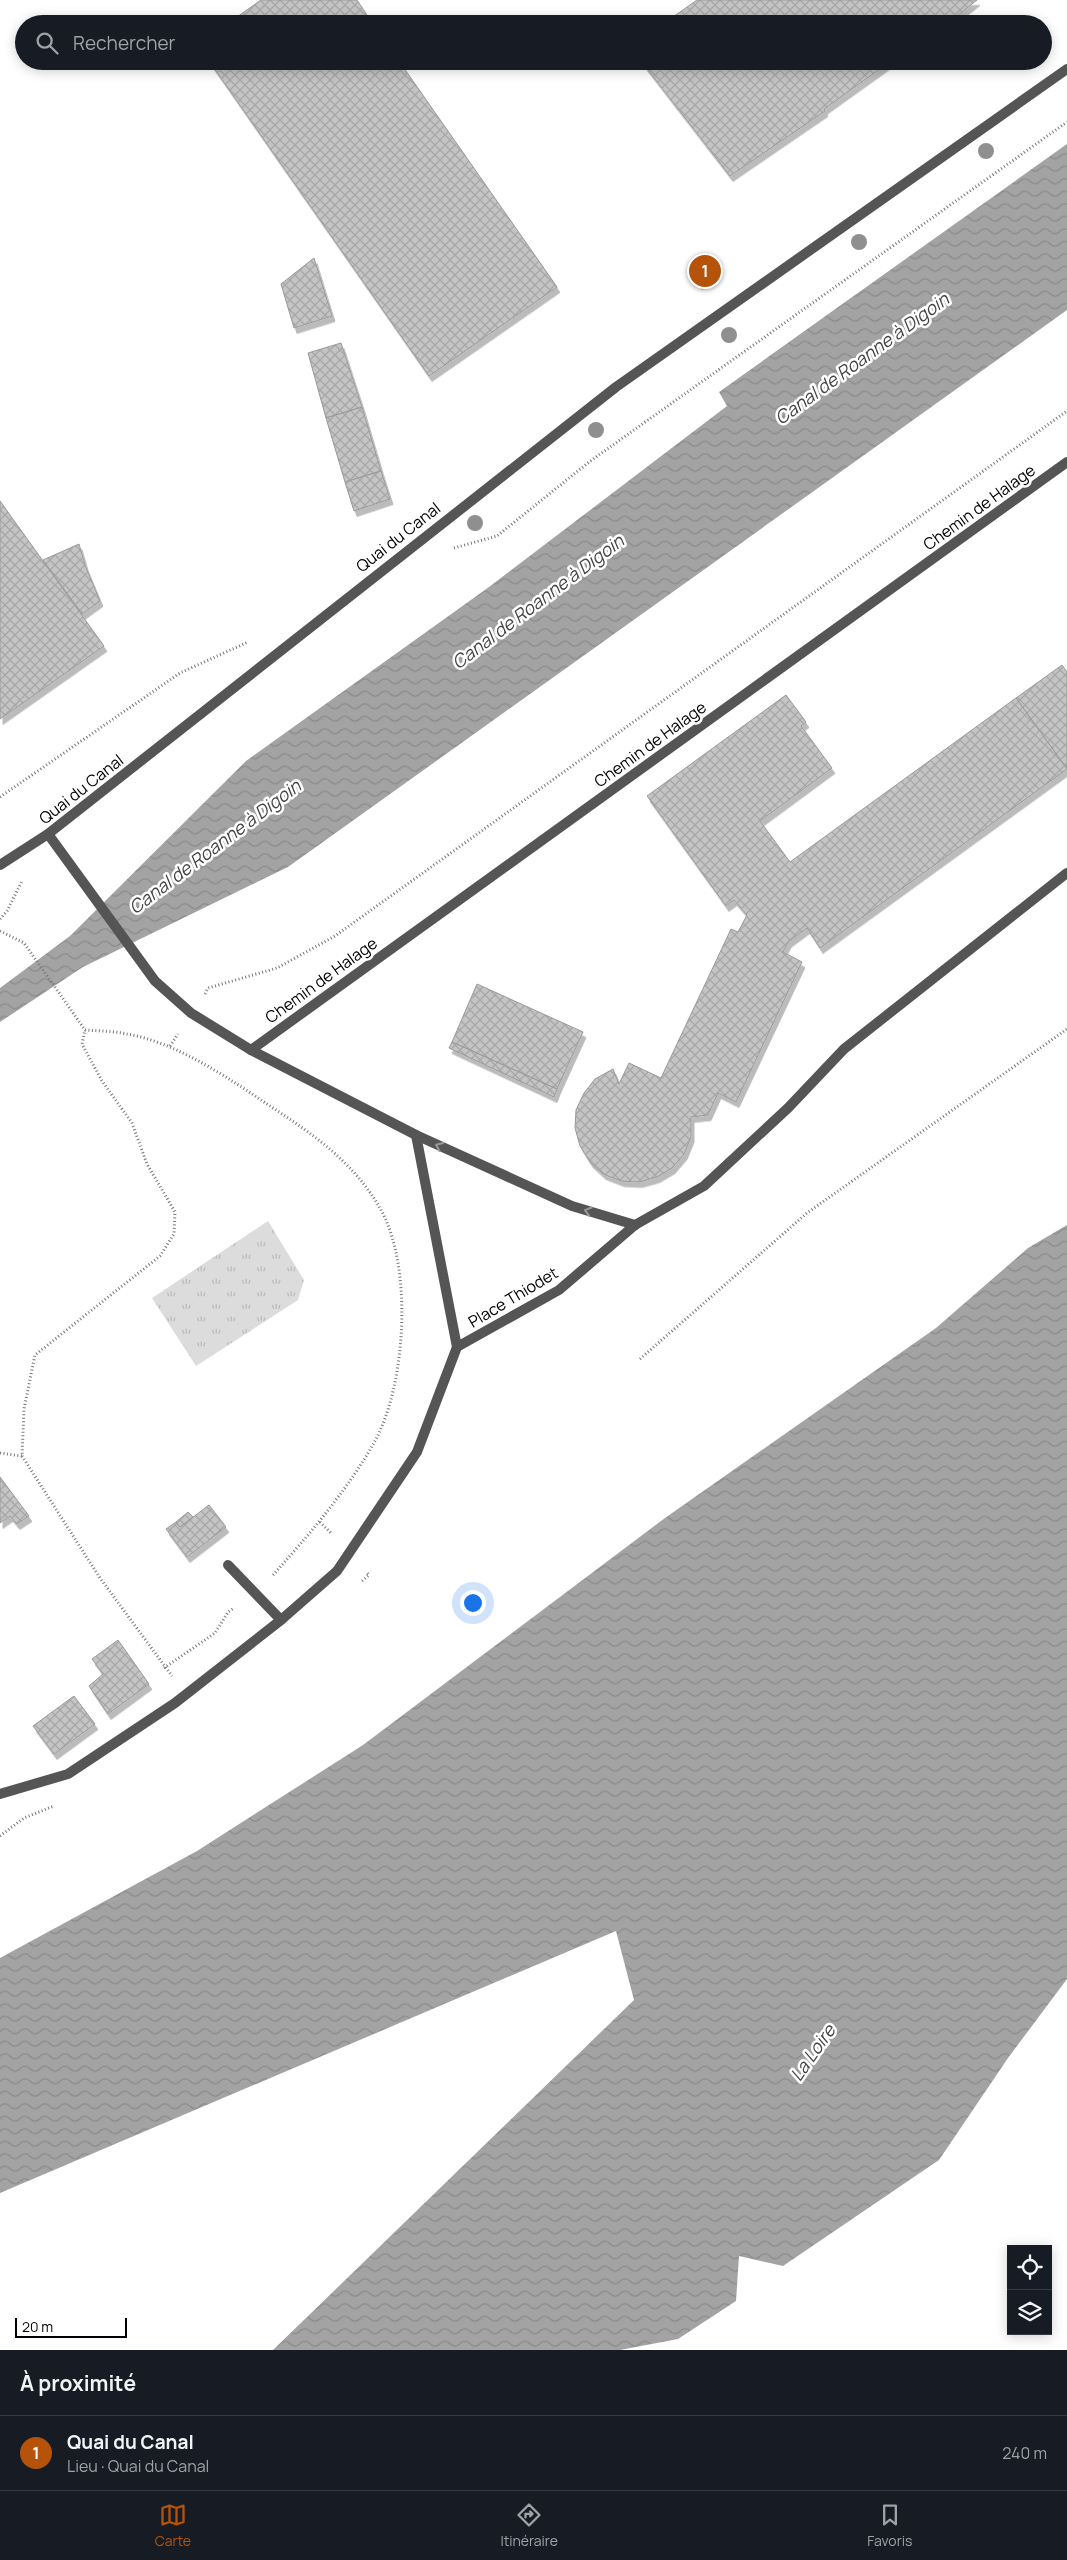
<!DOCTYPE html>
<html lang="fr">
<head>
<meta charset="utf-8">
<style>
  :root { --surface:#171b24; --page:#20242c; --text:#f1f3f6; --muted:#9ea1a6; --line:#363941; --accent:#b45309 }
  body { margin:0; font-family:Manrope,sans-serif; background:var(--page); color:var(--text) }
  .controls { position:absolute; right:15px; bottom:15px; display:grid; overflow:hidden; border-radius:0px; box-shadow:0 2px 12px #0003 }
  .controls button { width:45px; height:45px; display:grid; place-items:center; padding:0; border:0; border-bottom:1px solid var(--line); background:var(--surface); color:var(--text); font:25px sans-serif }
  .scale { position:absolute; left:15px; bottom:12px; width:112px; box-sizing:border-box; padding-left:5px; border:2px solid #000; border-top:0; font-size:14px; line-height:18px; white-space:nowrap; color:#000; -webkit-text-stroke:4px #fff; paint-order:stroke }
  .you { position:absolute; left:472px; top:1602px; width:18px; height:18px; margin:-12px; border:4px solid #fff; border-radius:50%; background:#1a73e8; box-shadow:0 0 0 8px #1a73e833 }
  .badge { display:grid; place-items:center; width:32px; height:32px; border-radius:50%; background:var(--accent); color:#fff; font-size:16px; font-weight:700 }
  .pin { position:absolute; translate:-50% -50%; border:2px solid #fff; box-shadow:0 1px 5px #0006 }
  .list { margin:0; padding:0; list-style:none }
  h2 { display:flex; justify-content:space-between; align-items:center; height:65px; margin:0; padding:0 20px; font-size:21px }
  h2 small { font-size:16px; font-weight:400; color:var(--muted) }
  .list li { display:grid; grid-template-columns:32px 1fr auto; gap:15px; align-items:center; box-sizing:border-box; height:75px; padding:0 20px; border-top:1px solid var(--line) }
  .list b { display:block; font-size:19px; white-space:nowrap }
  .list p { margin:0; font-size:16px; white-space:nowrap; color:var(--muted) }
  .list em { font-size:16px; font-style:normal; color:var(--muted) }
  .icon { flex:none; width:28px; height:28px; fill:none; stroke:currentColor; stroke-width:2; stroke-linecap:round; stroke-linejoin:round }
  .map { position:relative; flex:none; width:1067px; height:2350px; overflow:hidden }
  .search { position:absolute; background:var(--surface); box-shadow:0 2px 12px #0003; left:15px; right:15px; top:15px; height:55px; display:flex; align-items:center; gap:12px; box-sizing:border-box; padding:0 18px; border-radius:28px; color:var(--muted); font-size:19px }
  .sheet { height:140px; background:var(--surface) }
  nav { display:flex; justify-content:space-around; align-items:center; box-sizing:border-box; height:70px; border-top:1px solid var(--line); background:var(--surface); font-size:14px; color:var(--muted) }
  nav a { display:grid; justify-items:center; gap:2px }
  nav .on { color:var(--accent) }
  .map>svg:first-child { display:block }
  .park { fill:url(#park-tufts) }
  .water { fill:url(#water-waves) }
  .building { fill:url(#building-cross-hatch); stroke:#999; filter:url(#shadow) }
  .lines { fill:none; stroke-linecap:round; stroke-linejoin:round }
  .path { stroke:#777; stroke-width:3; stroke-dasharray:1 2.5; stroke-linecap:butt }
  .service { stroke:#555; stroke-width:10 }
  .minor { stroke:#555; stroke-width:10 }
  .tertiary { stroke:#555; stroke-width:10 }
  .tree { fill:#8f8f8f }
  .oneway { stroke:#999 }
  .labels { text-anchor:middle; stroke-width:5; stroke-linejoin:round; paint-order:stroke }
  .street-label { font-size:16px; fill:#000; stroke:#fff }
  .water-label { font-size:18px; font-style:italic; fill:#444; stroke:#fff }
</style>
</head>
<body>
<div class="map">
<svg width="1067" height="2350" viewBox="0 0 1067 2350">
  <defs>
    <pattern id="park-tufts" width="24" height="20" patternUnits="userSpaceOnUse" patternTransform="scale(1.25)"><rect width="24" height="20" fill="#dcdcdc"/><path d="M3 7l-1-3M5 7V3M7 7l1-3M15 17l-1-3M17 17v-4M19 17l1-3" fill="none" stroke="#bbb"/></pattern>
    <pattern id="water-waves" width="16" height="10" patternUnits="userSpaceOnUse" patternTransform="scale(1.25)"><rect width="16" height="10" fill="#a3a3a3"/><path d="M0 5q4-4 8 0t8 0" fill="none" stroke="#8b8b8b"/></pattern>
    <pattern id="building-cross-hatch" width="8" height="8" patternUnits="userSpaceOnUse" patternTransform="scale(1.25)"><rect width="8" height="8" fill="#c4c4c4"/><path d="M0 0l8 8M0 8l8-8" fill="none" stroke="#a7a7a7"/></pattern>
    <filter id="shadow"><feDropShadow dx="3" dy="5.5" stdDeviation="0" flood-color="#0004"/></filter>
  </defs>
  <rect width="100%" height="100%" fill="#fff"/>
  <path class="park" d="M 268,1221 L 304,1280 L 298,1300 L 196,1366 L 152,1298 Z"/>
  <g class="water">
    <path d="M 1067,144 L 1067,310 L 288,867 L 83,967 L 0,1022 L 0,988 L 70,936 L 246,761 L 489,587 L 727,406 L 719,392 Z"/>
    <path d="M 1067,1225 L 1067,1979 L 1008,2058 L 939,2160 L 783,2266 L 739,2256 L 736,2301 L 678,2339 L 620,2350 L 273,2350 L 634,2000 L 616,1931 L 0,2193 L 0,1958 L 197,1851 L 363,1745 L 665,1518 L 936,1328 L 1028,1248 Z"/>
  </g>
  <g class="building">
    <path d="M 261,0 L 357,0 L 373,24 L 227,24 Z"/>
    <path d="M 697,0 L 977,0 L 947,24 L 663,24 Z"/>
    <path d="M 209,61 L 399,61 L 557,287 L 429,376 Z"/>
    <path d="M 641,61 L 891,61 L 824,109 L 825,111 L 730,176 Z"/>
    <path d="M 314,258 L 332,316 L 294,328 L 281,284 Z"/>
    <path d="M 710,258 L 719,270 L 699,284 L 691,272 Z"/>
    <path d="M 341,343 L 362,407 L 326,418 L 308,353 Z"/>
    <path d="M 362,407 L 381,471 L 345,482 L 326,418 Z"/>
    <path d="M 381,471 L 390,499 L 354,511 L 345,482 Z"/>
    <path d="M 0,501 L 104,646 L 0,719 Z"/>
    <path d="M 79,544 L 85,565 L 100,601 L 82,614 L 43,560 Z"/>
    <path d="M 1062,665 L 1067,672 L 1067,769 L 1016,698 Z"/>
    <path d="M 786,695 L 806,722 L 801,726 L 832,768 L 760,821 L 790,862 L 1016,698 L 1067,769 L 820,948 L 807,928 L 788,942 L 783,952 L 802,962 L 736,1102 L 718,1093 L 708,1115 L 691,1117 L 691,1137 L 684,1154 L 672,1168 L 657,1177 L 639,1182 L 621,1181 L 603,1174 L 590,1162 L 580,1146 L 575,1128 L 576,1110 L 584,1093 L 595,1079 L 613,1069 L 619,1084 L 629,1063 L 661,1078 L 731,929 L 738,932 L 747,915 L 734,900 L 726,906 L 647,796 Z"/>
    <path d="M 477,984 L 583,1032 L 557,1089 L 452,1042 Z"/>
    <path d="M 452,1042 L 557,1089 L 554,1097 L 449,1048 Z"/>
    <path d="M 0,1477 L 29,1516 L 17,1524 L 10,1516 L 0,1523 Z"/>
    <path d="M 209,1505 L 226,1527 L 187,1557 L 166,1529 L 176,1522 L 180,1527 Z"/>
    <path d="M 188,1512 L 193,1517 L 180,1527 L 176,1522 Z"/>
    <path d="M 118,1640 L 149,1684 L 108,1714 L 89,1686 L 103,1674 L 92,1659 Z"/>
    <path d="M 74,1696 L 95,1724 L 54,1754 L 33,1726 Z"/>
  </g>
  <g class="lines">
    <g class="path">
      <path d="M 454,548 L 497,536 L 589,462 L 1067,122"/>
      <path d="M 0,797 L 180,673 L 248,642"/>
      <path d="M 0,919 L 7,911 L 22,881"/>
      <path d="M 0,931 L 24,943 L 85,1030 C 99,1031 114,1031 127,1034 C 176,1042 230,1079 270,1106 C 313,1134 355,1163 381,1210 C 413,1268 406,1384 375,1441 C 349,1488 309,1535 273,1575"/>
      <path d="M 205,994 L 208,988 L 277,968 L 335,936 L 1067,411"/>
      <path d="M 170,1046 L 178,1034"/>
      <path d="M 640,1359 L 807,1213 L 1067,1029"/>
      <path d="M 0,1453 L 22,1456 L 24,1409 L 35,1355 L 160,1256 L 174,1234 L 175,1212 L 147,1164 L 132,1123 L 102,1081 L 82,1044 L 85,1030"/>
      <path d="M 22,1456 L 100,1578 L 172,1676"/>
      <path d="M 320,1522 L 332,1534"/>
      <path d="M 362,1581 L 369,1575 L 366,1572"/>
      <path d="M 164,1668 L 215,1633 L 228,1612 L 234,1608"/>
      <path d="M 0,1836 L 24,1818 L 54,1806"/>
    </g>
    <g class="service">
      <path d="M 635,1225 L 704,1186 L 788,1108 L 844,1049 L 1067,873"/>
      <path d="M 228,1565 L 281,1620"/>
    </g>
    <g class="minor">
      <path d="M 48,834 L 155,981 L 191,1013 L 251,1050 L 416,1135 L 572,1206 L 635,1225"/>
      <path d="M 251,1050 L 1067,462"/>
      <path d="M 416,1135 L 457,1347"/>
      <path d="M 457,1347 L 559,1290 L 635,1225"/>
      <path d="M 0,1794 L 68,1774 L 175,1703 L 281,1620 L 337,1571 L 417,1452 L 457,1347"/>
    </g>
    <path class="tertiary" d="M 0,865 L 48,834 L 616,387 L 1067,69"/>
  </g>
  <g class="tree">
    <circle cx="986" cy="151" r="8"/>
    <circle cx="859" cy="242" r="8"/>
    <circle cx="729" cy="335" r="8"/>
    <circle cx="596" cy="430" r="8"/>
    <circle cx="475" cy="523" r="8"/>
  </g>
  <defs><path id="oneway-chevron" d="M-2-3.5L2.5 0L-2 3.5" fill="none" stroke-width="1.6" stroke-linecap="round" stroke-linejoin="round" transform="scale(1.25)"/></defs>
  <g class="oneway">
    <use href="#oneway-chevron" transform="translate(439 1146) rotate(-155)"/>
    <use href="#oneway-chevron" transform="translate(588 1211) rotate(-163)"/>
  </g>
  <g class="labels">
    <g class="street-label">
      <text transform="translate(979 507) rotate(-36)" y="6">Chemin de Halage</text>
      <text transform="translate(398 537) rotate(-38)" y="6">Quai du Canal</text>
      <text transform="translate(650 744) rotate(-36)" y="6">Chemin de Halage</text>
      <text transform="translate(81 789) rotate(-38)" y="6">Quai du Canal</text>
      <text transform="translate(321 980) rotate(-36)" y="6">Chemin de Halage</text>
      <text transform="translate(513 1297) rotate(-31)" y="6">Place Thiodet</text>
    </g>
    <g class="water-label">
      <text transform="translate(862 359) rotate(-36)" y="6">Canal de Roanne à Digoin</text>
      <text transform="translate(538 602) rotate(-37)" y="6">Canal de Roanne à Digoin</text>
      <text transform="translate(215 847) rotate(-37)" y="6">Canal de Roanne à Digoin</text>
      <text transform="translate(813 2053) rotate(-55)" y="6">La Loire</text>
    </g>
  </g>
</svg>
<div class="controls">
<button><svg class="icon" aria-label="locate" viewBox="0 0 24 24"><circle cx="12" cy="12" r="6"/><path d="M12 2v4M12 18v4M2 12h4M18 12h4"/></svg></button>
<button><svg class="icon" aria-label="layers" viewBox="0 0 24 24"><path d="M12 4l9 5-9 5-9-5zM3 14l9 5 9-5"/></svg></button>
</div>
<div class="scale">20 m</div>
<div class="you"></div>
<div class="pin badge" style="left:705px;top:271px">1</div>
<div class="search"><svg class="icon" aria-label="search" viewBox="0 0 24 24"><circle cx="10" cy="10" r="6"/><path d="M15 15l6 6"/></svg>Rechercher</div>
</div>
<section class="sheet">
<h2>À proximité<small></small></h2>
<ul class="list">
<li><span class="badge">1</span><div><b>Quai du Canal</b><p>Lieu · Quai du Canal</p></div><em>240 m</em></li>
</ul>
</section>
<nav>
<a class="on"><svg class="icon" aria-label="map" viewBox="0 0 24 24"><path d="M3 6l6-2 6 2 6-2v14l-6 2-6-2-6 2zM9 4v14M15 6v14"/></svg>Carte</a>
<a><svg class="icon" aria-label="directions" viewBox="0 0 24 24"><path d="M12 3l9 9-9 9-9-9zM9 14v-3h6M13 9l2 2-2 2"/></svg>Itinéraire</a>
<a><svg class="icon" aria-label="saved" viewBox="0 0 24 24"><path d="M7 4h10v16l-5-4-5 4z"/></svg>Favoris</a>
</nav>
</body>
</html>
